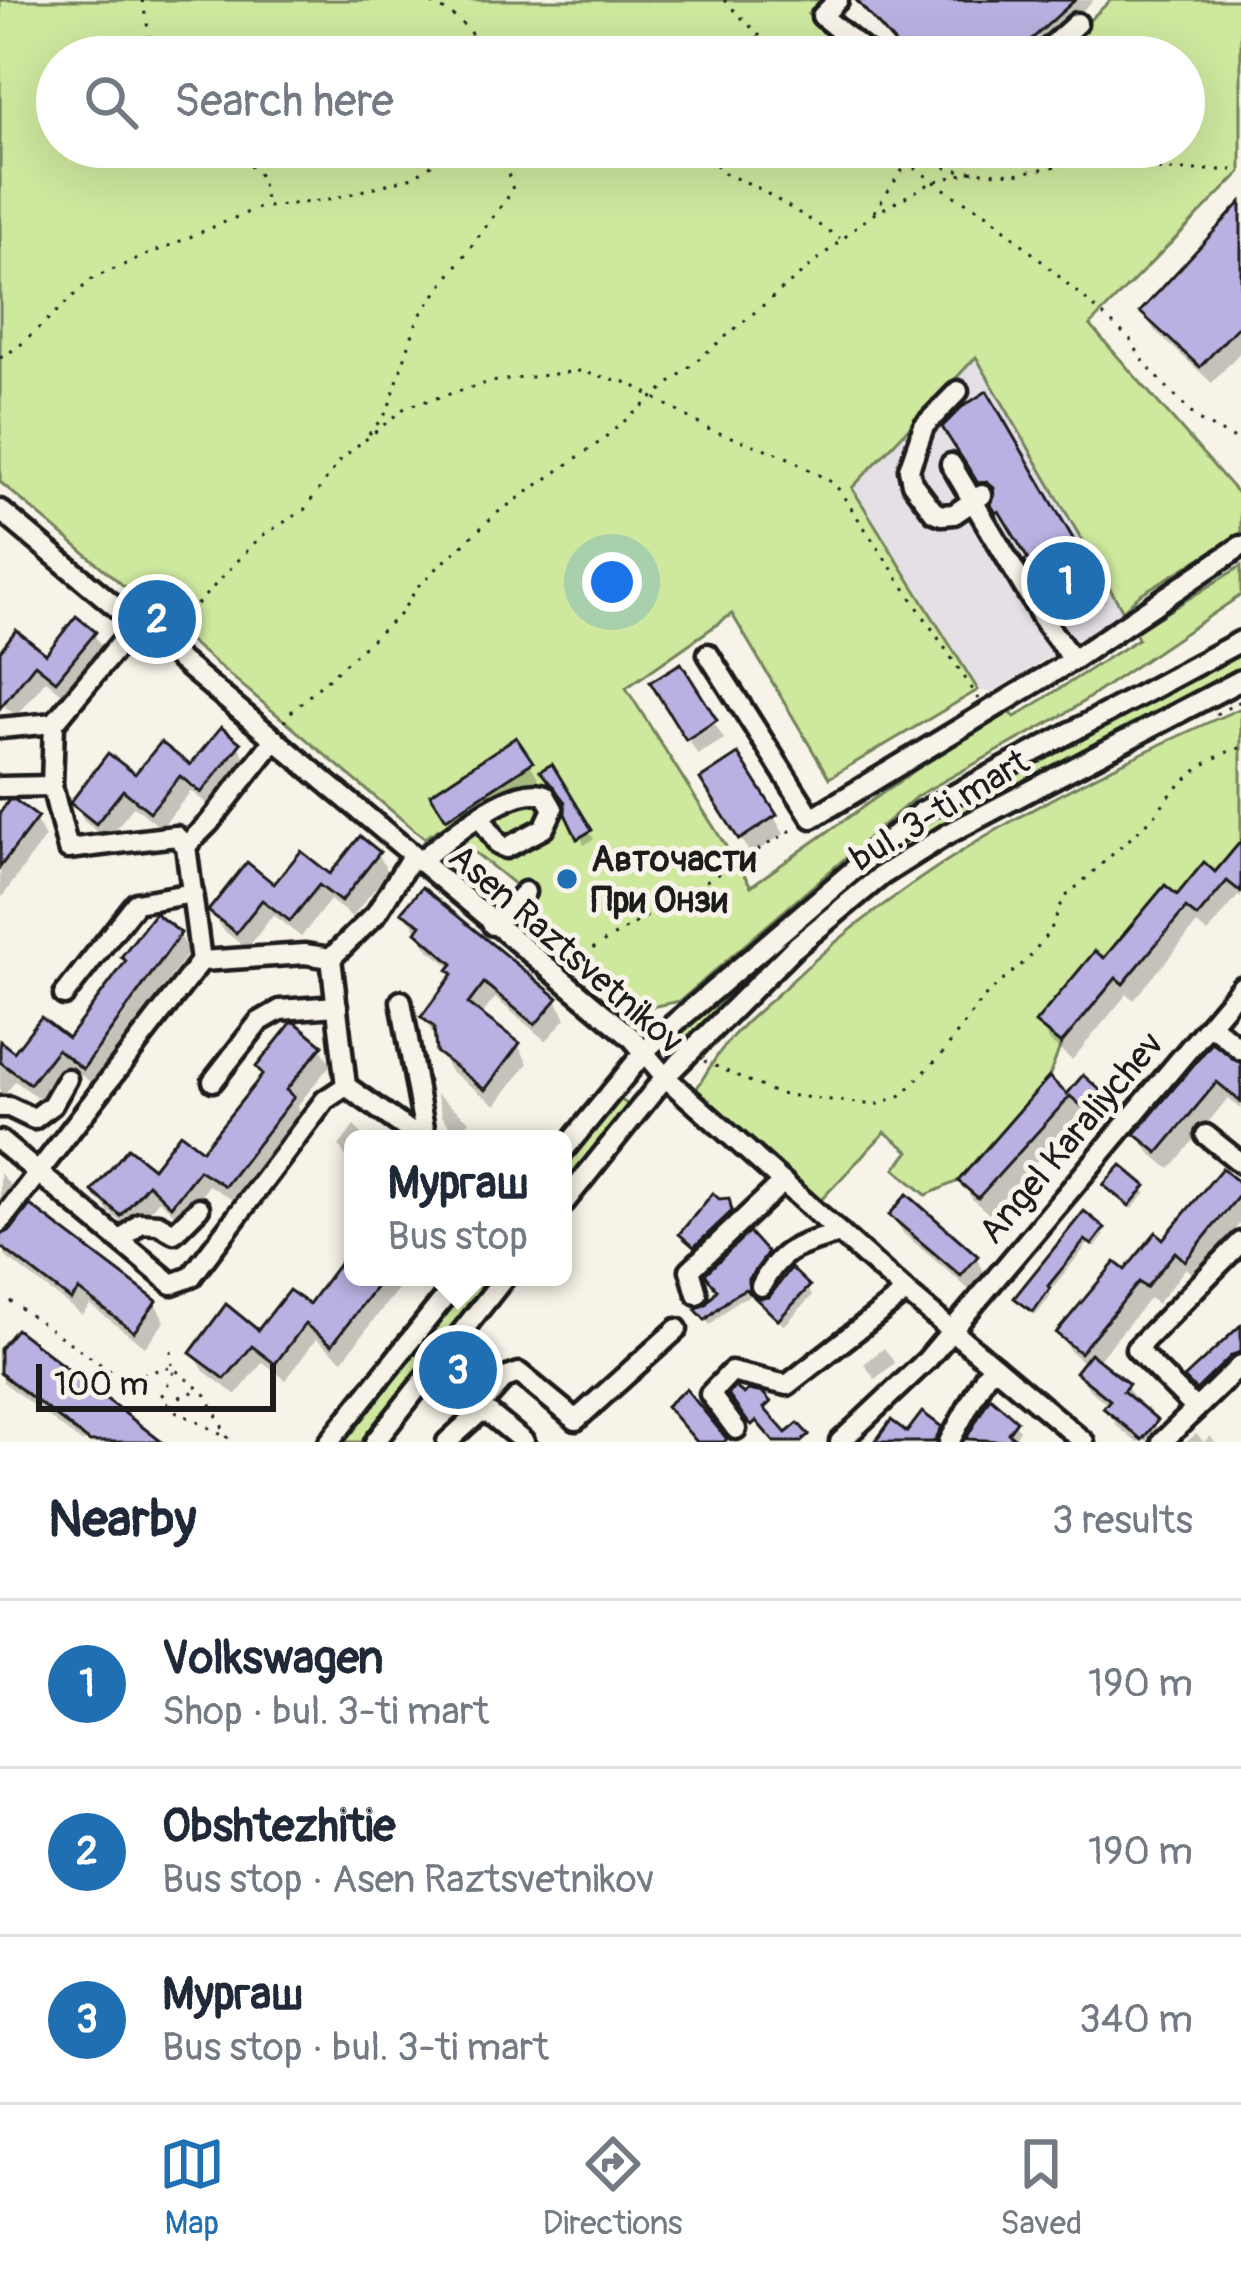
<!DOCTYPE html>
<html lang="en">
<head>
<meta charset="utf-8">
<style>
  :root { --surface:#fff; --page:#f2f2f3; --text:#1f2937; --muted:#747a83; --line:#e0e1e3; --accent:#1f6fb2 }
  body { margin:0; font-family:Pangolin,sans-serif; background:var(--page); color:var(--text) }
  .scale { position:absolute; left:36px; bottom:30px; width:240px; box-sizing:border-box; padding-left:12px; border:6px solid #1c1c1c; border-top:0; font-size:33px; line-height:42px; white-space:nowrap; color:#1c1c1c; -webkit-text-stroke:9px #f7f3e8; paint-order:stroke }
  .you { position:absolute; left:612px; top:582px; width:42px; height:42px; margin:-30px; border:9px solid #fff; border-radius:50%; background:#1a73e8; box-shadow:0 0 0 18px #1a73e833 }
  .badge { display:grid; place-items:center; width:78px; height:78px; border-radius:50%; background:var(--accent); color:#fff; font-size:39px; font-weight:700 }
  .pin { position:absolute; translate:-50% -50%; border:6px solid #fff; box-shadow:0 3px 12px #0006 }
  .popup { position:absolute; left:344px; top:1130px; width:228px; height:156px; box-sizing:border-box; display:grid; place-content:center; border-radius:18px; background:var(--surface); filter:drop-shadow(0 3px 9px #0005); font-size:39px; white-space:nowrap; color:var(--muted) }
  .popup b { font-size:45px; color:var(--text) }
  .popup::after { content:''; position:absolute; left:50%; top:100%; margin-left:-24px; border:24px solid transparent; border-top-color:var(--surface) }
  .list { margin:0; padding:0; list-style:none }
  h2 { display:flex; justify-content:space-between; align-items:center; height:156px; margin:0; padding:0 48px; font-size:51px }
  h2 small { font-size:39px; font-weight:400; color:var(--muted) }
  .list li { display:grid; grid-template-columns:78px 1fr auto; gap:36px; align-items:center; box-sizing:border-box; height:168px; padding:0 48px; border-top:3px solid var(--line) }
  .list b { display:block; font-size:45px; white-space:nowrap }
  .list p { margin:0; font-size:39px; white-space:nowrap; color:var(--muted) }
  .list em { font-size:39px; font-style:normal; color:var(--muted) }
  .icon { flex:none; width:66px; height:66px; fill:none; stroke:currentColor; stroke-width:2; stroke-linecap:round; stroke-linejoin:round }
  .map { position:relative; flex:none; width:1241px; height:1442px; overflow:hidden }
  .search { position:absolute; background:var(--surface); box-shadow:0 12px 48px #0002; left:36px; right:36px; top:36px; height:132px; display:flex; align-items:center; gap:30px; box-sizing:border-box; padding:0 42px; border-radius:66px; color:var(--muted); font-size:45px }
  .sheet { height:660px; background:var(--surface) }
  nav { display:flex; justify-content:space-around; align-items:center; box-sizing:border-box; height:168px; border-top:3px solid var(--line); background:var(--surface); font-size:33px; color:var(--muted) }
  nav a { display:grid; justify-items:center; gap:6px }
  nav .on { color:var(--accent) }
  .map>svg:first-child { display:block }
  .built { fill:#e5dfe6 }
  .green { fill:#cee89e; stroke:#75825d; stroke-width:3 }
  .shadow { fill:#0003 }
  .building { fill:#bab1e2; stroke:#1c1c1c; stroke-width:3 }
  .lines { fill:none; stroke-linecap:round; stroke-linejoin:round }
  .minor-casing { stroke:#1c1c1c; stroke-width:27 }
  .path { stroke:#1c1c1c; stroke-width:3; stroke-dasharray:3 9; stroke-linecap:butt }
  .minor { stroke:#f7f3e8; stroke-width:18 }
  .poi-dot { fill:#1f6fb2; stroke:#f7f3e8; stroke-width:4.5 }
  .labels { text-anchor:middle; stroke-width:10; stroke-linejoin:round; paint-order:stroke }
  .street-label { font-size:36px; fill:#1c1c1c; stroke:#f7f3e8 }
  .poi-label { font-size:36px; font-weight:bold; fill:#1c1c1c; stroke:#f7f3e8; text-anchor:start }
</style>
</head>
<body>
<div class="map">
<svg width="1241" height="1442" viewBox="0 0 1241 1442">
  <rect width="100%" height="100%" fill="#f7f3e8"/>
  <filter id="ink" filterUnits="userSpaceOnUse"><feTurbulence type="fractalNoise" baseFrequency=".00833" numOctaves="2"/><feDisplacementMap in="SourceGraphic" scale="24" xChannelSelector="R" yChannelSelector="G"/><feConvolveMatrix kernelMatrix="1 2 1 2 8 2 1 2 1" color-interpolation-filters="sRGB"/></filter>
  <g filter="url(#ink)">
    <path class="built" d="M 976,356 L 1123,611 L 992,692 L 978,690 L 851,488 Z"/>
    <g class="green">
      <path d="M 0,0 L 821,0 L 808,14 L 858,57 L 57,57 L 57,147 L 1184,147 L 1184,57 L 1050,57 L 1111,0 L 1241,0 L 1241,172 L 1090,325 L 1241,497 L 1241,534 L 1139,595 L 1123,611 L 976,357 L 852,488 L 978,690 L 829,778 L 732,614 L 626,688 L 751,886 L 969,732 L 1006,709 L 1015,717 L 1138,639 L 1135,632 L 1241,566 L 1241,595 L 1068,712 L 917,796 L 680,1001 L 631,1011 L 540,936 L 529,896 L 443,827 L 424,838 L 0,482 Z"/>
      <path d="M 1241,641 L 1241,680 L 881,876 L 690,1051 L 668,1029 L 920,813 Z"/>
      <path d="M 1241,708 L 1241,841 L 1215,872 L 1204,863 L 1177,895 L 1165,885 L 1104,958 L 1095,952 L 1036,1023 L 1061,1044 L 1049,1077 L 958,1181 L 926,1195 L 895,1169 L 909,1151 L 885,1132 L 820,1201 L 693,1094 C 703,1079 712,1062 723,1048 C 739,1026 763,1008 782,990 C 913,864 1076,780 1241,708 Z"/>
      <path d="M 611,1093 L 637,1111 L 563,1205 L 563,1152 Z"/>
      <path d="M 462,1277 L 506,1277 L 375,1442 L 329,1442 Z"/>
    </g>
    <g class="shadow">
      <path d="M 859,0 L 1094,0 L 1030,57 L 907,57 Z"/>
      <path d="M 1241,206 L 1241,351 L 1212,383 L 1154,330 L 1144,312 Z"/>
      <path d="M 986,395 L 1106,601 L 1068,623 L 994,504 L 996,491 L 986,491 L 946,428 Z"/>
      <path d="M 94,634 L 104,651 L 67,697 L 46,680 L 17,716 L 0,703 L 0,655 L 46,658 Z"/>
      <path d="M 680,667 L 724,739 L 698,755 L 654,683 Z"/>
      <path d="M 238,745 L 248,763 L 212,808 L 191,791 L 161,828 L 134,806 L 107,840 L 84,821 L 74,803 L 135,779 L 191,769 Z"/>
      <path d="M 530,764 L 540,781 L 459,834 L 444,812 Z"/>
      <path d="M 551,768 L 594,839 L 584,845 L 564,796 L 554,790 L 544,772 Z"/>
      <path d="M 714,797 L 774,817 L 784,834 L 751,855 Z"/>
      <path d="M 0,818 L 35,819 L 45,837 L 0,900 Z"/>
      <path d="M 1241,846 L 1241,898 L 1238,896 L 1208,933 L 1197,924 L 1134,1000 L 1127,994 L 1072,1060 L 1049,1041 L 1039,1023 L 1177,899 L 1216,876 Z"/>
      <path d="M 378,854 L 388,872 L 352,917 L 330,900 L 301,937 L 273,915 L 247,949 L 222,929 L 212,911 L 275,888 L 330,878 Z"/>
      <path d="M 405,912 L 556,1000 L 566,1018 L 546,1041 L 495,998 L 480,1017 L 518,1045 L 528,1063 L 496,1105 L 449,1070 L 439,1051 L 425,1017 L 455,976 L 453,969 L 429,950 Z"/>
      <path d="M 179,935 L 189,952 L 93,1084 L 68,1065 L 41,1100 L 15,1081 L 0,1101 L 0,1045 L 15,1056 L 69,1042 Z"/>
      <path d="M 320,1047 L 331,1064 L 297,1106 L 302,1117 L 236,1202 L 209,1185 L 182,1221 L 159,1200 L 132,1232 L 106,1209 L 96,1191 L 202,1154 Z"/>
      <path d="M 1212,1047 L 1241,1070 L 1241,1109 L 1228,1098 L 1170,1169 L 1149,1152 L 1139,1134 Z"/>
      <path d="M 1083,1079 L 1115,1108 L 1126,1126 L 1114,1139 L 1081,1112 L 989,1214 L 972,1199 L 962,1182 L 1067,1098 Z"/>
      <path d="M 436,1094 L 470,1121 L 456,1135 L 442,1116 Z"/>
      <path d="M 354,1126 L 367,1139 L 353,1139 L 353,1167 L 339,1146 Z"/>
      <path d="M 0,1173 L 14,1189 L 0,1207 Z"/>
      <path d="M 1143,1188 L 1146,1193 L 1132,1209 L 1110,1190 Z"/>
      <path d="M 1241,1188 L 1241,1222 L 1196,1276 L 1186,1268 L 1157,1304 L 1150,1298 L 1097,1362 L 1126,1386 L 1166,1439 L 1136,1442 L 1117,1426 L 1107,1409 L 1109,1406 L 1089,1389 L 1079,1372 L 1085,1364 L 1070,1351 L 1060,1334 L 1164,1243 Z"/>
      <path d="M 728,1201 L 735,1221 L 700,1254 L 682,1234 Z"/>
      <path d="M 893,1215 L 976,1258 L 986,1275 L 972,1292 L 903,1233 Z"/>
      <path d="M 1084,1215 L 1105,1235 L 1095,1248 L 1089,1243 L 1049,1292 L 1051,1295 L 1036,1315 L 1017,1298 Z"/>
      <path d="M 0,1240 L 155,1303 L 165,1321 L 145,1347 L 90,1305 L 82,1315 L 7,1258 Z"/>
      <path d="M 765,1254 L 769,1262 L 752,1287 L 752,1295 L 737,1301 L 710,1325 L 703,1317 Z"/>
      <path d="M 353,1277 L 407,1277 L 343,1360 L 316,1339 L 286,1380 L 263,1362 L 236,1395 L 204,1371 L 193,1353 L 258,1334 L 309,1308 Z"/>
      <path d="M 808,1288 L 812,1296 L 784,1326 L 760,1301 Z"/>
      <path d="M 1241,1336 L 1241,1362 L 1202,1396 L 1188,1379 Z"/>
      <path d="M 884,1348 L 895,1363 L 875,1379 L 864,1364 Z"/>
      <path d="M 0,1354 L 154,1442 L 81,1442 L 3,1382 Z"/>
      <path d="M 1015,1423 L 1019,1430 L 1014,1442 L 969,1439 Z"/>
      <path d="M 1196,1434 L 1204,1442 L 1210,1436 L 1215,1442 L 1186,1442 Z"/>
    </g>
    <g class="building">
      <path d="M 856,0 L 1075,0 L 1012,57 L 907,57 Z"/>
      <path d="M 1241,202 L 1241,323 L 1200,367 L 1140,312 Z"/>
      <path d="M 987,391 L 1103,590 L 1060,616 L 1024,561 L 1028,559 L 999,511 L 996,513 L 991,505 L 994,488 L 987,482 L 978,483 L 942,427 L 962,407 Z"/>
      <path d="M 76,616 L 96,632 L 56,681 L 35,664 L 0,708 L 0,651 L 16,630 L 46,654 Z"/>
      <path d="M 681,663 L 717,720 L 686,740 L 650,682 Z"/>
      <path d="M 221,727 L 241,743 L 201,793 L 180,776 L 150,812 L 123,790 L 96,824 L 70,803 L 108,753 L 135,774 L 161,742 L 190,765 Z"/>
      <path d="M 516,737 L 533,762 L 446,819 L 430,794 Z"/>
      <path d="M 738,754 L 777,815 L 739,840 L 700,779 Z"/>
      <path d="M 552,764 L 592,830 L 577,839 L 565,814 L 565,802 L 540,771 Z"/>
      <path d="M 9,800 L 15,800 L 38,817 L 0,867 L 0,813 Z"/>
      <path d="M 360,836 L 380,852 L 341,902 L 319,885 L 290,921 L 262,900 L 236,933 L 208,911 L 247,862 L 274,884 L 301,851 L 330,874 Z"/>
      <path d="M 1241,841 L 1241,892 L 1227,881 L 1197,917 L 1186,908 L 1123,984 L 1116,978 L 1061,1044 L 1035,1023 L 1095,951 L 1104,958 L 1165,885 L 1177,895 L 1204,862 L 1215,872 Z"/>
      <path d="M 422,887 L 558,998 L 535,1025 L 484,983 L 468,1004 L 520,1043 L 485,1090 L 436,1052 L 434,1027 L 421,1017 L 453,974 L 448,970 L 453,964 L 416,932 L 421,925 L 401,912 Z"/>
      <path d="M 155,913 L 181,933 L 83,1069 L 57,1049 L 30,1084 L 0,1062 L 0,1041 L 14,1052 L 41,1017 L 68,1038 L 126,961 L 121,957 Z"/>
      <path d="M 295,1022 L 323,1045 L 286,1090 L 294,1097 L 225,1186 L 199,1170 L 171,1206 L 148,1184 L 121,1216 L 92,1191 L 128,1148 L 153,1168 L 180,1133 L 202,1150 L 263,1074 L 256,1067 L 291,1023 Z"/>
      <path d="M 1212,1043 L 1241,1063 L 1241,1102 L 1217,1082 L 1158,1153 L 1135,1134 Z"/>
      <path d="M 1083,1075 L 1118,1106 L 1102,1123 L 1070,1096 L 978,1198 L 958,1181 L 1049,1077 L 1067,1094 Z"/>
      <path d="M 1121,1165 L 1146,1186 L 1129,1206 L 1103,1185 Z"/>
      <path d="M 1222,1168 L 1241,1184 L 1241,1193 L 1185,1261 L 1175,1252 L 1146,1288 L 1139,1282 L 1080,1353 L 1056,1333 L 1115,1262 L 1125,1270 L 1156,1232 L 1163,1239 Z"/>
      <path d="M 713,1193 L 719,1199 L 729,1198 L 732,1211 L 694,1247 L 679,1234 Z"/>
      <path d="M 907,1194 L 978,1256 L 961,1276 L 889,1215 Z"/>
      <path d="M 30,1205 L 157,1301 L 134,1332 L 79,1290 L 71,1300 L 0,1246 L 0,1235 L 11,1230 Z"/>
      <path d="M 1084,1211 L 1105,1228 L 1092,1245 L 1085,1240 L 1048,1286 L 1050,1288 L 1033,1312 L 1014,1298 Z"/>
      <path d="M 749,1232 L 768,1253 L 749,1279 L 749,1293 L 745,1289 L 734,1295 L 705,1320 L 695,1309 L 706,1304 L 717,1290 L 705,1274 Z"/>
      <path d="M 353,1245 L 353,1277 L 383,1277 L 332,1345 L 305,1324 L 275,1364 L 252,1346 L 225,1379 L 190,1353 L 226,1304 L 258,1330 L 289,1290 L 309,1304 Z"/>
      <path d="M 791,1268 L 810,1286 L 778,1320 L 755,1298 L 769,1297 Z"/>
      <path d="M 1241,1325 L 1241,1352 L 1232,1355 L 1196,1390 L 1184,1378 Z"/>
      <path d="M 16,1329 L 162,1442 L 90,1442 L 0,1373 L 0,1349 Z"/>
      <path d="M 1090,1353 L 1129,1384 L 1123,1391 L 1158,1420 L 1142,1440 L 1103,1408 L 1110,1400 L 1075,1372 Z"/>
      <path d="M 735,1387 L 744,1394 L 748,1390 L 763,1393 L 771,1402 L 764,1408 L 786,1433 L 798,1423 L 809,1435 L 801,1442 L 774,1442 L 756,1421 L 752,1425 L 747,1421 L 728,1395 Z"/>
      <path d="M 686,1389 L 727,1439 L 724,1442 L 697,1442 L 666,1406 Z"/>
      <path d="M 990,1397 L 1017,1421 L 1008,1433 L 1019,1442 L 966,1439 Z"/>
      <path d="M 922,1412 L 942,1427 L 934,1442 L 875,1442 L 891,1420 L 907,1432 Z"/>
    </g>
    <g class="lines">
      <g class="minor-casing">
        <g id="minor">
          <path d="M 838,0 L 822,16 L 872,57"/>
          <path d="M 1039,57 L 1077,23"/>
          <path d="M 958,391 L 924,426 L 909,469 L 912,483 L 934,512 L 942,515 L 954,514 L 982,495"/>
          <path d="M 951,464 L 1046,624 L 1073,660"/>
          <path d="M 0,510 L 632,1038 L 665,1077 L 906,1292 L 1084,1442"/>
          <path d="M 137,623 L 54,723 L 52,786 L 68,849 L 176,836 L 186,846 L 201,961"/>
          <path d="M 708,654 L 812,818 L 1073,660 L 1241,546"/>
          <path d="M 0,728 L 54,723"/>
          <path d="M 0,787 L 52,786"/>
          <path d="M 186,846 L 209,823 L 275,739"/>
          <path d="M 419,862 C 444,841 513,782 545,795 L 553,809 L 544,828 L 506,848 L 499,845 L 480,816"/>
          <path d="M 493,925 L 525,892"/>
          <path d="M 331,958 L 376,914 L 412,856"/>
          <path d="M 331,958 L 346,1086"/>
          <path d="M 64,995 L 136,903 L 193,893"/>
          <path d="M 401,1001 L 426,1139"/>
          <path d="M 1210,1024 L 1241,1050"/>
          <path d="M 213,1081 L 259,1022 L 280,1010 L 337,1006"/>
          <path d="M 0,1107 L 9,1107 L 34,1119 L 52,1105 L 67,1079"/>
          <path d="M 1206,1135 L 1241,1163"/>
          <path d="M 0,1141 L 172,1284 L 191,1277 L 325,1100 L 346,1086 L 421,1139"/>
          <path d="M 563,1151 L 646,1050 L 668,1029 L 920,813 L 1241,641"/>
          <path d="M 563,1204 L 665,1077 L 793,949 L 881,876 L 946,835 L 1241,680"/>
          <path d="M 0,1222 L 201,961 L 305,954 L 331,958"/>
          <path d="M 121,1241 L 140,1223 L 158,1224 L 174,1233 L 199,1208"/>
          <path d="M 761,1286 C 781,1247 801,1245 840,1233"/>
          <path d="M 697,1294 L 690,1270 L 783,1182"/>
          <path d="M 1196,1409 L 1136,1349 L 1241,1242"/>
          <path d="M 470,1417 L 505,1378 L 519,1373 L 576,1420 L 677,1329"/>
          <path d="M 736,1429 L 710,1394 L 731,1372 L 787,1385 L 906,1292"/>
          <path d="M 329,1442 L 461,1277"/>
          <path d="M 375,1442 L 505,1277"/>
          <path d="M 447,1442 L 480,1412 L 490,1414 L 524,1442"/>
          <path d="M 840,1442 L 927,1360 L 1241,987"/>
          <path d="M 949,1442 L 985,1376 L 995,1367"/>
          <path d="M 1162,1442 L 1241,1365"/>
        </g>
      </g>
      <g class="path">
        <path d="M 142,0 L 154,57"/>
        <path d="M 379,0 L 398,0"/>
        <path d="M 420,0 C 454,11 469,26 486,57"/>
        <path d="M 724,0 L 781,57"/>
        <path d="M 233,147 L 261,177 L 266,206"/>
        <path d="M 500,147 L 596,147"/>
        <path d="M 699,147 L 725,174 L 753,185 L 840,238"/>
        <path d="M 862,147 L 890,151"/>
        <path d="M 885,147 L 956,197 L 988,214 L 1130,339 L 1145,364 L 1198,420 L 1241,442"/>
        <path d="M 899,154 L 955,170 L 1015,174 L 1099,158 L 1163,170 L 1241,170"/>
        <path d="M 874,212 L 903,169 L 896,154"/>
        <path d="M 0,358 L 18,347 L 93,278 L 258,208 L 328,200 L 413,177 L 459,147"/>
        <path d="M 369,434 L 387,412 L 418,318 L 513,190 L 507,170 L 511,161 L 527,147"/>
        <path d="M 365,440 L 406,407 L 490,382 L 579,371 L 629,383 L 708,429 L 783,455 L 835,484 L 979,699"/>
        <path d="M 172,631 L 260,537 L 304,510 L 342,458 L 363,441"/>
        <path d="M 1216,714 L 1241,701"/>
        <path d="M 284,722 L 290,713 L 401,613 L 419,585 L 497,513 L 597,444 L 870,216 L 933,182 L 974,171"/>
        <path d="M 572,961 L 795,828"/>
        <path d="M 704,1061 L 778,1094 L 875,1105 L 902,1095 L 944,1052 L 982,999 L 1029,958 L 1051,929 L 1064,898 L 1154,817 C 1170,790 1209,754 1241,748"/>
        <path d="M 0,1294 L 113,1373 L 132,1376 L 172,1367 L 206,1395 L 230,1442"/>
        <path d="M 171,1351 L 172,1365"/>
        <path d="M 174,1372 L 161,1397 L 177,1412 L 222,1434"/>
        <path d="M 171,1406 L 180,1397 L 198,1390"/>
      </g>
      <use href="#minor" class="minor"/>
    </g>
  </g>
  <circle class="poi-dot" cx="567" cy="879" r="12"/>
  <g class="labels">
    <g class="street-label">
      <text transform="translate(939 809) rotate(-31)" y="13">bul. 3-ti mart</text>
      <text transform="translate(567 948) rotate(41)" y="13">Asen Raztsvetnikov</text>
      <text transform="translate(1070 1137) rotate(-50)" y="13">Angel Karaliychev</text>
    </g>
    <g class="poi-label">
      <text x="591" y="871">Авточасти<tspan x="591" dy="41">При Онзи</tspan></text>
    </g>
  </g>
</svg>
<div class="scale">100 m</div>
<div class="you"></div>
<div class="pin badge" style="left:1066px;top:581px">1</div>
<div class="pin badge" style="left:157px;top:619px">2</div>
<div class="pin badge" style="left:458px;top:1370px">3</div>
<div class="popup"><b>Мургаш</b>Bus stop</div>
<div class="search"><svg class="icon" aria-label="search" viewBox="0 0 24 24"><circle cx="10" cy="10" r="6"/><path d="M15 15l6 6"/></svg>Search here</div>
</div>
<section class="sheet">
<h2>Nearby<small>3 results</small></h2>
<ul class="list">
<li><span class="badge">1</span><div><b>Volkswagen</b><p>Shop · bul. 3-ti mart</p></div><em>190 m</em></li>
<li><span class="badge">2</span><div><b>Obshtezhitie</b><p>Bus stop · Asen Raztsvetnikov</p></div><em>190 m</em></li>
<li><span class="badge">3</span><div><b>Мургаш</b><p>Bus stop · bul. 3-ti mart</p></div><em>340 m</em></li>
</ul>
</section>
<nav>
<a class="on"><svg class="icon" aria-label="map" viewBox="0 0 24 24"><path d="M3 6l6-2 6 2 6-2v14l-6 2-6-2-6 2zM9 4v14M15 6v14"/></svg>Map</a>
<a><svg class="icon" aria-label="directions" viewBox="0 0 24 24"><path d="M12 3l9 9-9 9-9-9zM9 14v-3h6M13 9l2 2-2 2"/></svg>Directions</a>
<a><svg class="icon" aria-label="saved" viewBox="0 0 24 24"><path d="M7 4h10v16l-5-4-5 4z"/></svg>Saved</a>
</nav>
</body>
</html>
